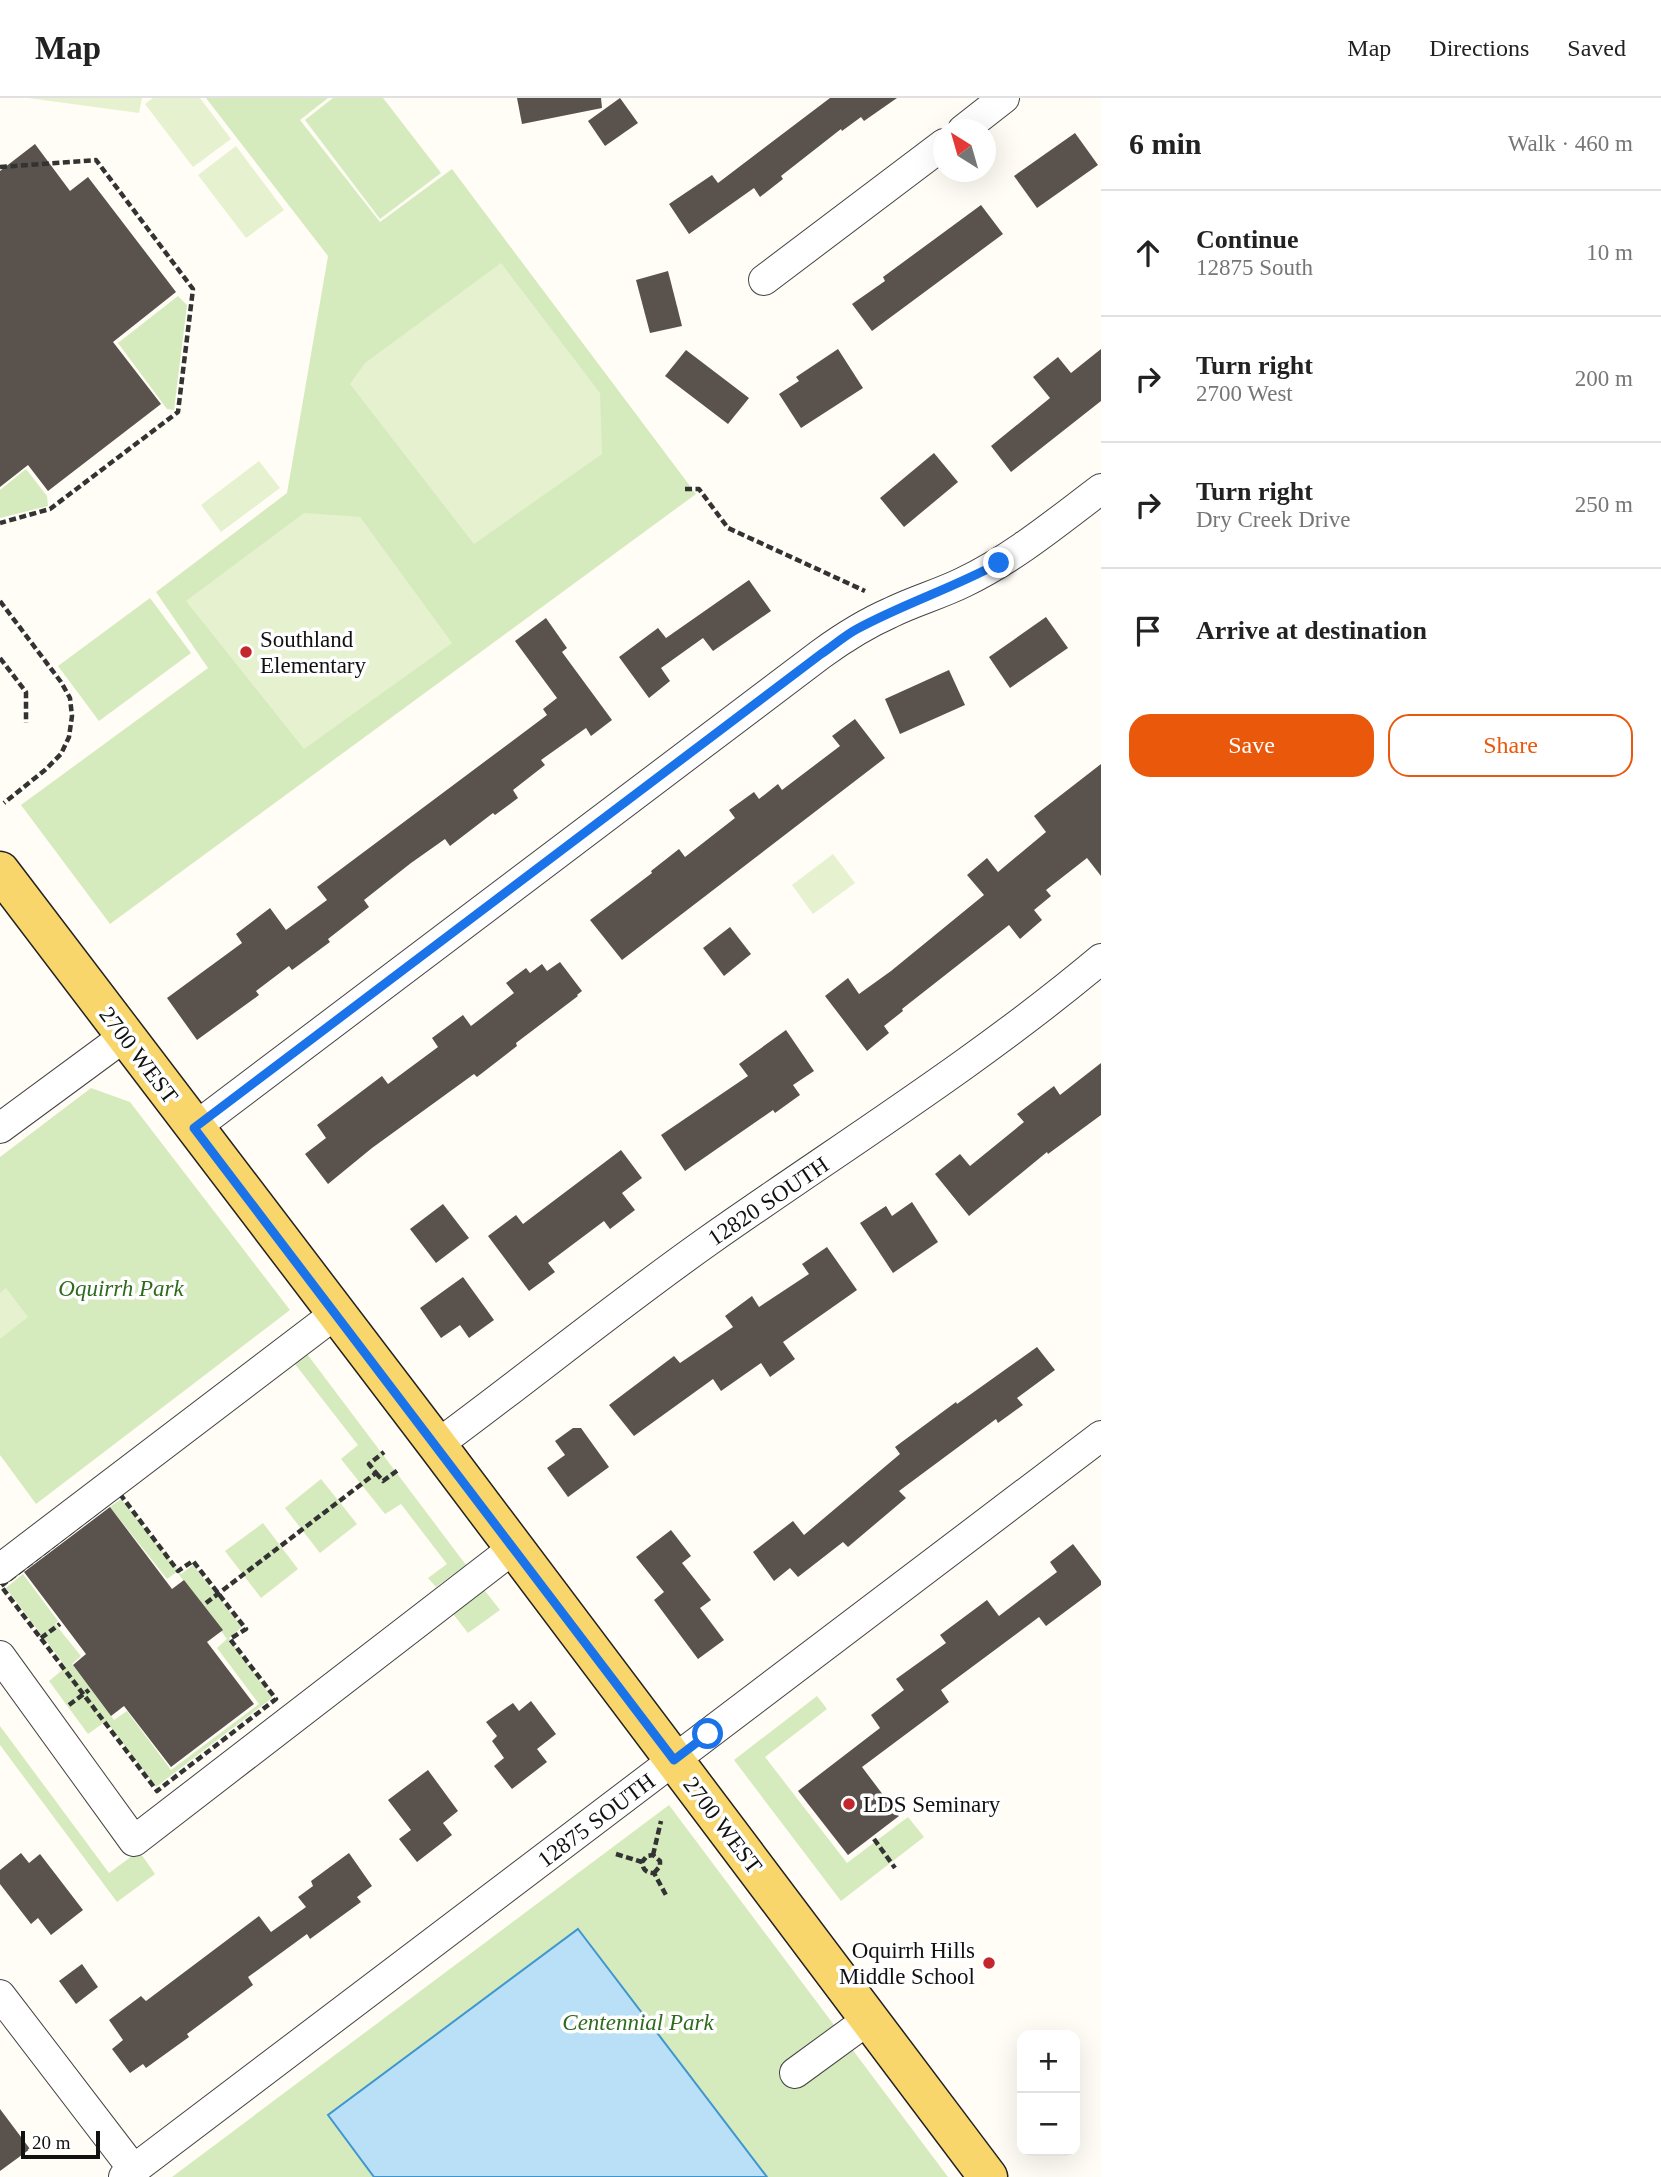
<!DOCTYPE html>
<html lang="en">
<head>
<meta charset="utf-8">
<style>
  :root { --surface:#fff; --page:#f6f6f6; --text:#222; --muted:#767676; --line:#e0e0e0; --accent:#ea580c }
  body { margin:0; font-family:Georgia,serif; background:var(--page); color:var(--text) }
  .controls { position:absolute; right:21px; bottom:21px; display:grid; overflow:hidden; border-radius:14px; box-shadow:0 7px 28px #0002 }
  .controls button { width:63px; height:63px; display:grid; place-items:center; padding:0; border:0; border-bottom:2px solid var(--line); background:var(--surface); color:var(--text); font:35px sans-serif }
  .compass { position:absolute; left:933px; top:21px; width:63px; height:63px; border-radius:50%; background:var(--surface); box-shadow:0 7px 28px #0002; rotate:323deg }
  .scale { position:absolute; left:21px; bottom:18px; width:79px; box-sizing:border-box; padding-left:7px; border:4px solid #111; border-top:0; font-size:19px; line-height:24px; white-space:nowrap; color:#111; -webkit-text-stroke:5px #fff; paint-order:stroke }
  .stop { position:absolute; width:21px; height:21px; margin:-16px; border:5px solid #1a73e8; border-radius:50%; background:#fff }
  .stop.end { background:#1a73e8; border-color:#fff; box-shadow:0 2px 7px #0008 }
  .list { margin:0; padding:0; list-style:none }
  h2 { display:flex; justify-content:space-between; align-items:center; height:91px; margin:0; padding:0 28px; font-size:30px }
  h2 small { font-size:23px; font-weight:400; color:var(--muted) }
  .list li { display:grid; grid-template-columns:46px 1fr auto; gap:21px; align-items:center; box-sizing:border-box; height:126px; padding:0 28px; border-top:2px solid var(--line) }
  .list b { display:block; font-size:26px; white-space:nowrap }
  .list p { margin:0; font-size:23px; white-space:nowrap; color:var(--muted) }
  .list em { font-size:23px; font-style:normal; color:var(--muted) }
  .actions { display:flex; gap:14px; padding:21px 28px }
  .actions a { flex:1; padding:16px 0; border:2px solid var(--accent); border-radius:21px; text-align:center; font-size:24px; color:var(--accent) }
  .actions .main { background:var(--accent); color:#fff }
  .icon { flex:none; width:38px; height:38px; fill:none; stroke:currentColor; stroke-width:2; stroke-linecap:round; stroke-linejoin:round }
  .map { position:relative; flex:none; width:1101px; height:2079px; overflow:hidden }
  header { display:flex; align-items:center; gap:42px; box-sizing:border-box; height:98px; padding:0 35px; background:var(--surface); border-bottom:2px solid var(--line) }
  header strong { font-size:33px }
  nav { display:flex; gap:38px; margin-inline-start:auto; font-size:24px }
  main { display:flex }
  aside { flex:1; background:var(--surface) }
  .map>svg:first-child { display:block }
  .green { fill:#d5ebbd }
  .pitch { fill:#e6f2cf }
  .water { fill:#b9e0f7; stroke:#3f96cf; stroke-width:2 }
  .building { fill:#5a524d }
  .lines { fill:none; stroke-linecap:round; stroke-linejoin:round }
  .minor-casing { stroke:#444; stroke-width:32 }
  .major-casing { stroke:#222; stroke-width:41 }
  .path { stroke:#333; stroke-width:4.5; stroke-dasharray:7 3.5; stroke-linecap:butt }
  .minor { stroke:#fff; stroke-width:30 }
  .major { stroke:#f9d66b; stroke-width:38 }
  .route { stroke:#1a73e8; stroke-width:9 }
  .poi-dot { fill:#c4262e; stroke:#fff; stroke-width:2.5 }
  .labels { text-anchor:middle; stroke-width:7; stroke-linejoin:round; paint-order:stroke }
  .poi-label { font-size:23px; fill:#111; stroke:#fff; text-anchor:start }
  .street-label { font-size:23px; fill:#111; stroke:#fff }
  .park-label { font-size:23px; font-style:italic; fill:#2f6b1f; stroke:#fff }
</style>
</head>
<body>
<header>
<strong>Map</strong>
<nav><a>Map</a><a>Directions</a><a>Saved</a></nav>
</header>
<main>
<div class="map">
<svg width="1101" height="2079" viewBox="0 0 1101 2079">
  <rect width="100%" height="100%" fill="#fffdf5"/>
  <g class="green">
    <path d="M 206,0 L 328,0 L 300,22 L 380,124 L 452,71 L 696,396 L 110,826 L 21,707 L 208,570 L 156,494 L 287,395 L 328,158 Z"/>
    <path d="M 333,0 L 383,0 L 441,75 L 380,121 L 305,22 Z"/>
    <path d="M 178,198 L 187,207 L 174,312 L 167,311 L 118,245 Z"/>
    <path d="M 26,371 L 47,398 L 48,408 L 0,420 L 0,392 Z"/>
    <path d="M 150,500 L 191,555 L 99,623 L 58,568 Z"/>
    <path d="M 91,990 L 130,1004 L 290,1212 L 36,1406 L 0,1357 L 0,1059 Z"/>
    <path d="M 307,1256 L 466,1467 L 436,1489 L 428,1480 L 447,1466 L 401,1406 L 385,1416 L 341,1361 L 358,1347 L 295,1266 Z"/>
    <path d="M 321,1381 L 357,1426 L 320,1455 L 285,1410 Z"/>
    <path d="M 121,1401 L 181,1476 L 193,1467 L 242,1529 L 229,1540 L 272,1600 L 156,1689 L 106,1623 L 88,1636 L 49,1583 L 66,1569 L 6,1490 L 23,1476 L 58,1523 L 55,1526 L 81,1558 L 72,1566 L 114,1622 L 127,1613 L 171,1672 L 259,1606 L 217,1550 L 227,1541 L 177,1474 L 167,1481 L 110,1409 Z"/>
    <path d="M 263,1425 L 298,1471 L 261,1500 L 225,1453 Z"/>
    <path d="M 482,1489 L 500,1512 L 468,1535 L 450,1512 Z"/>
    <path d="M 817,1598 L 827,1611 L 765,1659 L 847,1765 L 908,1719 L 924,1739 L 841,1803 L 734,1662 Z"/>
    <path d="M 0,1628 L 109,1775 L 139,1753 L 155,1776 L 117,1804 L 0,1647 Z"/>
    <path d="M 669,1707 L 948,2079 L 172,2079 Z"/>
  </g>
  <g class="pitch">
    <path d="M 28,0 L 142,0 L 139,15 Z"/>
    <path d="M 153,0 L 200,0 L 231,41 L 193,69 L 145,6 Z"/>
    <path d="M 236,48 L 284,112 L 246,140 L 198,77 Z"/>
    <path d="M 501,165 L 600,295 L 602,356 L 474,446 L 350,286 L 365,265 Z"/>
    <path d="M 259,363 L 280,390 L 221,434 L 201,407 Z"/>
    <path d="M 304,415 L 360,419 L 452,545 L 304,651 L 186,503 Z"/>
    <path d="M 833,756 L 855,785 L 813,816 L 792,787 Z"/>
    <path d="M 6,1190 L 28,1219 L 0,1241 L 0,1195 Z"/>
  </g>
  <path class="water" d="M 578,1831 L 767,2079 L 374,2079 L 328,2017 Z"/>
  <g class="building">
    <path d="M 517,0 L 601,0 L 602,10 L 522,26 Z"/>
    <path d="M 620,0 L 638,25 L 605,48 L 588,23 Z"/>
    <path d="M 830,0 L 897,0 L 864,23 L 861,19 L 842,33 L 841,31 L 781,78 L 783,81 L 760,99 L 754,90 L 689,136 L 669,106 L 712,77 L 718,85 Z"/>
    <path d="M 1075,35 L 1098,67 L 1037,110 L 1014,78 Z"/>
    <path d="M 35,46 L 70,93 L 88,79 L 176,194 L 113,244 L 161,306 L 48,393 L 28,367 L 0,389 L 0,73 Z"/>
    <path d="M 981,107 L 1003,136 L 872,233 L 852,206 L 885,183 L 883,179 Z"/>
    <path d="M 668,173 L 682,228 L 650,235 L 636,182 Z"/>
    <path d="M 838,251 L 863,290 L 801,330 L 779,296 L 799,283 L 796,279 Z"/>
    <path d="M 1101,251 L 1101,303 L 1011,374 L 991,348 L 1050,300 L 1033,279 L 1058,259 L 1071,275 Z"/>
    <path d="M 686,252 L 749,300 L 728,326 L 665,278 Z"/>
    <path d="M 934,355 L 958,384 L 904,429 L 880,400 Z"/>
    <path d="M 749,482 L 771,513 L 713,553 L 703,540 L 661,570 L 670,583 L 649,600 L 619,559 L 658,530 L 666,540 Z"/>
    <path d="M 1046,519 L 1068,550 L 1010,590 L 989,559 Z"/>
    <path d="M 546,520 L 567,550 L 562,554 L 612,622 L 591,638 L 586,630 L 541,662 L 545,667 L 513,692 L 518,700 L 495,717 L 493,715 L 450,748 L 445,741 L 411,765 L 364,802 L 369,809 L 328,841 L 330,844 L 292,872 L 289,868 L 256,893 L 259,897 L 197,942 L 167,900 L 242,845 L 236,836 L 270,810 L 286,832 L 327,802 L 317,789 L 547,617 L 543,611 L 557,600 L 515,543 Z"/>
    <path d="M 949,572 L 965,607 L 900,636 L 885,601 Z"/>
    <path d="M 855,621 L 885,660 L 622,862 L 590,822 L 652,775 L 651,773 L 679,751 L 685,759 L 735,720 L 729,712 L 754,694 L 759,701 L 778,686 L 782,692 L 840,648 L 832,638 Z"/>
    <path d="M 1101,666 L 1101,778 L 1087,760 L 1046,792 L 1051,798 L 1034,812 L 1042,822 L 1020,841 L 1009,827 L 902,911 L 903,913 L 884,928 L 889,935 L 867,953 L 825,898 L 848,880 L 859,896 L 891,873 L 984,797 L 967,777 L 987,760 L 998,774 L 1046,734 L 1034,718 Z"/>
    <path d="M 730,829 L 751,856 L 724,878 L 703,850 Z"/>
    <path d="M 560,864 L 582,893 L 577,897 L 578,898 L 516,945 L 517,948 L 477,979 L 474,976 L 372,1050 L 328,1086 L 305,1056 L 326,1040 L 317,1027 L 382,978 L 388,986 L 438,949 L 432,940 L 463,917 L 471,928 L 514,895 L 506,885 L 526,870 L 530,875 L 542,866 L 547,873 Z"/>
    <path d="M 786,932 L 814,973 L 793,987 L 800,997 L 775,1015 L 773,1012 L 685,1073 L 661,1037 L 748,978 L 739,966 Z"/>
    <path d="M 1101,965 L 1101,1017 L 1048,1056 L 1047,1054 L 969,1118 L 935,1076 L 960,1056 L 970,1068 L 1024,1024 L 1017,1016 L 1054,988 L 1060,997 Z"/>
    <path d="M 621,1052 L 642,1080 L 622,1095 L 635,1112 L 610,1131 L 604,1123 L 548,1165 L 555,1174 L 529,1193 L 488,1138 L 516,1117 L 523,1126 Z"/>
    <path d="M 912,1104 L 938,1144 L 893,1175 L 860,1125 L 886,1108 L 892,1118 Z"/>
    <path d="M 443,1106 L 469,1140 L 436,1165 L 410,1131 Z"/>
    <path d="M 827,1149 L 857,1192 L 783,1244 L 795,1261 L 770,1279 L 761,1265 L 721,1293 L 713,1281 L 634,1338 L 609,1307 L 674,1258 L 680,1265 L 733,1229 L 725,1218 L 752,1198 L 759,1209 L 809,1176 L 802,1166 Z"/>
    <path d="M 463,1179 L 494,1222 L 469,1240 L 460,1227 L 441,1240 L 420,1210 Z"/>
    <path d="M 1037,1249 L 1055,1272 L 1017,1300 L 1023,1307 L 998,1325 L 996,1321 L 899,1393 L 906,1400 L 848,1449 L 843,1444 L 798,1479 L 790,1470 L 774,1483 L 753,1454 L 793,1423 L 804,1437 L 900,1356 L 895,1349 L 956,1304 L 957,1306 Z"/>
    <path d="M 573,1330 L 581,1330 L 609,1369 L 568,1399 L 547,1370 L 565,1357 L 555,1343 Z"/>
    <path d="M 110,1409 L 172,1491 L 184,1482 L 223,1532 L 207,1544 L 254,1606 L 171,1669 L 124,1608 L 111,1618 L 73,1567 L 86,1556 L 24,1474 Z"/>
    <path d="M 671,1432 L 691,1458 L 682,1465 L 711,1502 L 700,1510 L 724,1542 L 698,1561 L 654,1502 L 664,1494 L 636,1459 Z"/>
    <path d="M 1073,1446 L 1101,1483 L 1101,1487 L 1046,1528 L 1039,1519 L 941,1592 L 949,1604 L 862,1669 L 899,1718 L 848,1757 L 798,1693 L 880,1630 L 871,1617 L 904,1592 L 896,1581 L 946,1545 L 940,1537 L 987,1502 L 999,1518 L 1057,1474 L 1050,1464 Z"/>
    <path d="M 531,1603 L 556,1636 L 537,1651 L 547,1664 L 512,1691 L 494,1668 L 504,1660 L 492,1643 L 497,1638 L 486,1624 L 513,1605 L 519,1613 Z"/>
    <path d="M 428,1672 L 458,1713 L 443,1725 L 452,1737 L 417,1764 L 399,1741 L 411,1732 L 388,1702 Z"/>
    <path d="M 21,1755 L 29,1765 L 40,1756 L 83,1812 L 51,1837 L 38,1820 L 31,1826 L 0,1786 L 0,1772 Z"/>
    <path d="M 349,1755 L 372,1788 L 357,1799 L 361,1804 L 310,1841 L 307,1836 L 248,1879 L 253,1887 L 187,1936 L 189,1939 L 146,1970 L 143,1966 L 130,1975 L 112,1951 L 123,1942 L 109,1922 L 141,1898 L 146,1903 L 259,1818 L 271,1834 L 306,1809 L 298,1799 L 313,1788 L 311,1783 Z"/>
    <path d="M 82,1866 L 98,1889 L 76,1906 L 59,1883 Z"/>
    <path d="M 0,2011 L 30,2051 L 0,2073 Z"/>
  </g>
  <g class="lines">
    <g class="minor-casing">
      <g id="minor">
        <path d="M 963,32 L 1004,0"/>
        <path d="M 764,182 L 944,46"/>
        <path d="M 0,1030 L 125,938"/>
        <path d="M 194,1030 L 821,556 C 843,540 865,526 890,515 C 914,503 940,496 964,484 C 1014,460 1057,424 1101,391"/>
        <path d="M 437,1347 C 528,1280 616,1208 708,1143 C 840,1050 977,965 1101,861"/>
        <path d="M 0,1471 L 335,1216"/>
        <path d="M 0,1558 L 134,1743 L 514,1450"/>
        <path d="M 0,1897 L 134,2072"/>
        <path d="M 795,1975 L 869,1921"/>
        <path d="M 124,2079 L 1101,1338"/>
      </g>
    </g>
    <g class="major-casing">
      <path id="major" d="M 0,773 L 437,1347 L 988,2079"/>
    </g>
    <g class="path">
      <path d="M 0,69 L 96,62 L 193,191 L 178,314 L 50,411 L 0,425"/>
      <path d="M 685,391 L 699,391 L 728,430 L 865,493"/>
      <path d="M 0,503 L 61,584 L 70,600 L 72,618 L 69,639 L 61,656 L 45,672 L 4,705"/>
      <path d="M 0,560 L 26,594 L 26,625"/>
      <path d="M 376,1375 L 383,1383 L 398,1372"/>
      <path d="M 120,1396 L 178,1473 L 193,1463 L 246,1531 L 230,1541 L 276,1601 L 157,1693 L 1,1488 Z"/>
      <path d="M 206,1505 L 376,1375 L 369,1366 L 384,1354"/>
      <path d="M 41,1540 L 60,1526"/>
      <path d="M 69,1607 L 89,1592"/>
      <path d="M 874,1741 L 895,1770"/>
      <path d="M 616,1756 L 642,1764"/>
      <path d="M 653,1757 L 661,1723"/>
      <path d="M 654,1775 L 660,1768 L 660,1763 L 653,1757 L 647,1758 L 642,1764 C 643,1772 646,1775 654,1775 L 667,1799"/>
    </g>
    <use href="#minor" class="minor"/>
    <use href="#major" class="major"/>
  </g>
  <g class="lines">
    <path class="route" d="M 708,1636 L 674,1662 L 194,1030 L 821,556 C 833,548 844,538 857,531 C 903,506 953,490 999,465"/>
  </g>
  <g class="poi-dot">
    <circle cx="246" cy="554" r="7"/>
    <circle cx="849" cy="1706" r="7"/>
    <circle cx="989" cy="1865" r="7"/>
  </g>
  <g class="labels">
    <g class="poi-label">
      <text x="260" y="549">Southland<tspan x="260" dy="26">Elementary</tspan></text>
      <text x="863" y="1714">LDS Seminary</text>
      <text x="975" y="1860" text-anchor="end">Oquirrh Hills<tspan x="975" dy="26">Middle School</tspan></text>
    </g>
    <g class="street-label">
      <text transform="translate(139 957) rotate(53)" y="8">2700 WEST</text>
      <text transform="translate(768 1103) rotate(-34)" y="8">12820 SOUTH</text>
      <text transform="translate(596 1722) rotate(-37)" y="8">12875 SOUTH</text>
      <text transform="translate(723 1727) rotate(53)" y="8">2700 WEST</text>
    </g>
    <g class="park-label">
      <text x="121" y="1198">Oquirrh Park</text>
      <text x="638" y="1932">Centennial Park</text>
    </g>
  </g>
</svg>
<div class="controls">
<button>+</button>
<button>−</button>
</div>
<svg class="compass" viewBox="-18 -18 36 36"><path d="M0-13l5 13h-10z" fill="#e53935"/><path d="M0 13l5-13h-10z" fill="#767676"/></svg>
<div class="scale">20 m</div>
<div class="stop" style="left:708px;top:1636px"></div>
<div class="stop end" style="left:999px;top:465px"></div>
</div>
<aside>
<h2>6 min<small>Walk · 460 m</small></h2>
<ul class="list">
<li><svg class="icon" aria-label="ahead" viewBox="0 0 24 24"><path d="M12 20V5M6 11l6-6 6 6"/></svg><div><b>Continue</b><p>12875 South</p></div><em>10 m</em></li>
<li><svg class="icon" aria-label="right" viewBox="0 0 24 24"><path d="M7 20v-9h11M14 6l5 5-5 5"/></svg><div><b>Turn right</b><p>2700 West</p></div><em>200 m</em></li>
<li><svg class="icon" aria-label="right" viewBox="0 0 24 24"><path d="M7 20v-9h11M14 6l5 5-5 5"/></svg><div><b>Turn right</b><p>Dry Creek Drive</p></div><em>250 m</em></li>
<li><svg class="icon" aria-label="arrive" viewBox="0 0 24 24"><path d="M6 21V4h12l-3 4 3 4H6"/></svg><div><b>Arrive at destination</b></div></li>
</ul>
<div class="actions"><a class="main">Save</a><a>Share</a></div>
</aside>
</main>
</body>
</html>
